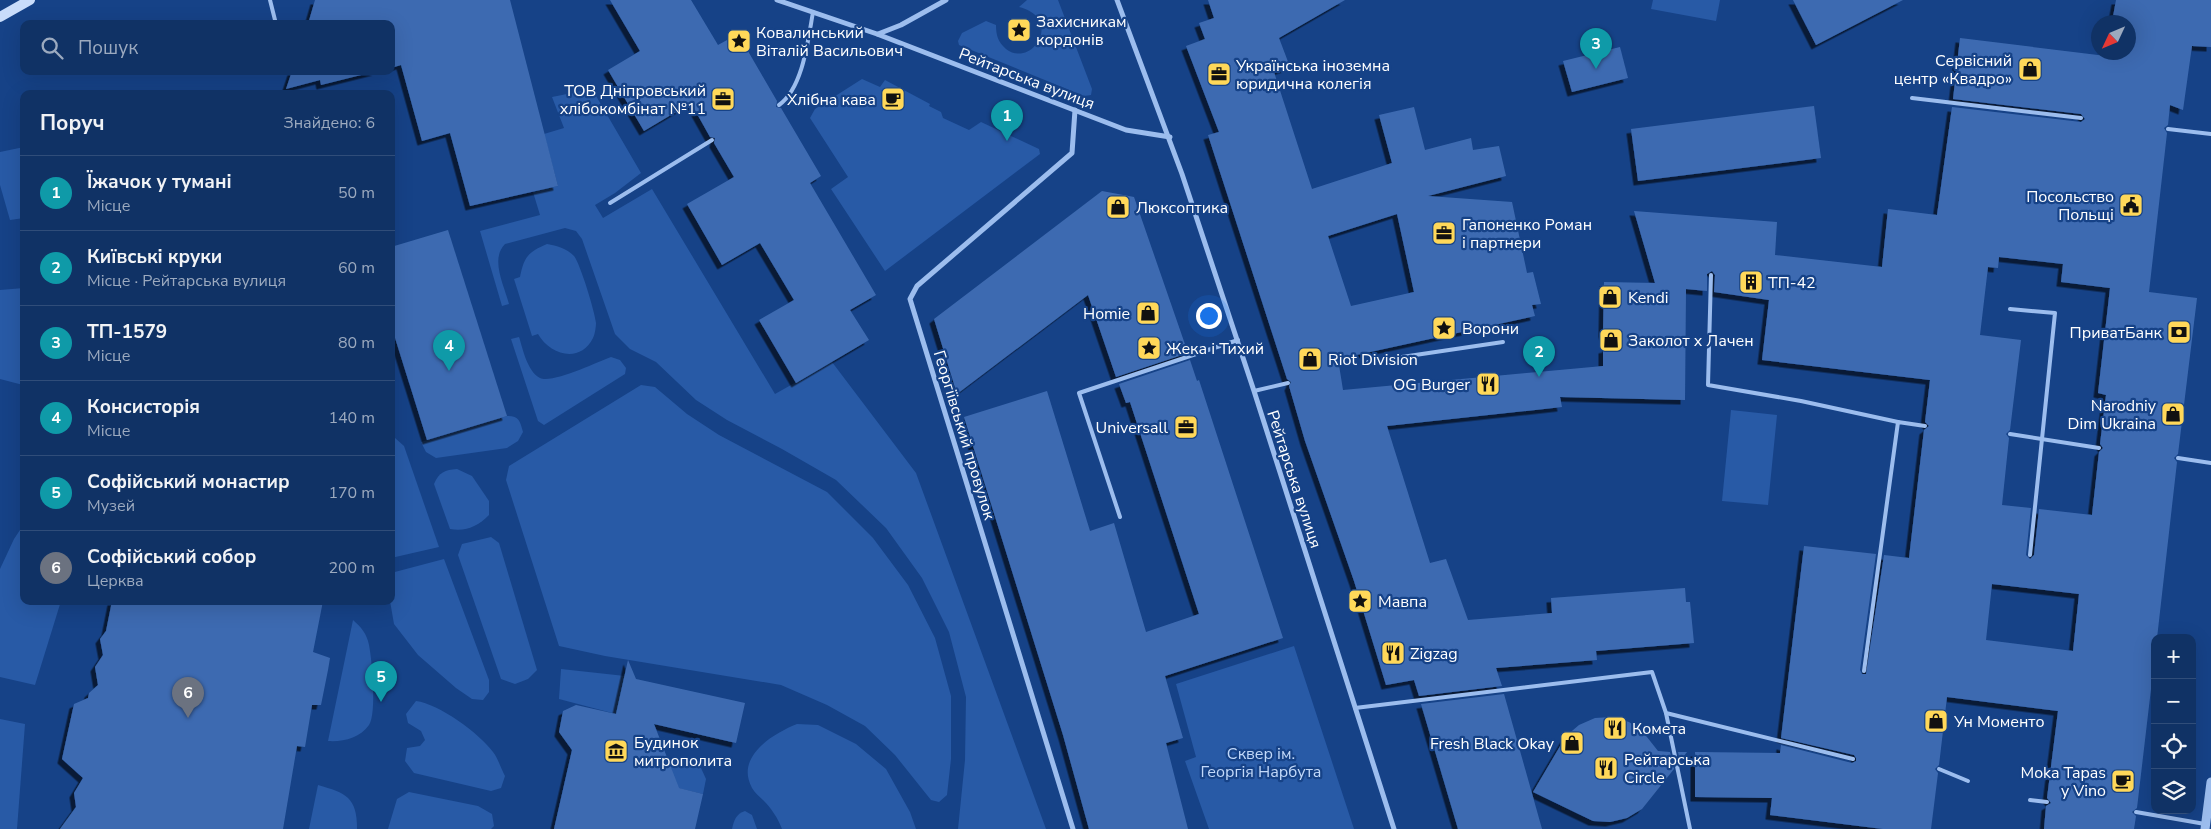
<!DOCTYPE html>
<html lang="uk">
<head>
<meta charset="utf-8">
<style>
  :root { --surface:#103265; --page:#1e3e6e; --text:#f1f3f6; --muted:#9caabf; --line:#304d79; --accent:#8abfa5 }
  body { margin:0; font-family:"Nunito Sans",sans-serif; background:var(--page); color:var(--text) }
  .controls { position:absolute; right:15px; bottom:15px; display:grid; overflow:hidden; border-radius:10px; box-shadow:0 5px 20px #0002 }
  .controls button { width:45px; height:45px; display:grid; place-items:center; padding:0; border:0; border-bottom:1px solid var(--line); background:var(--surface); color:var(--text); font:25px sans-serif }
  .compass { position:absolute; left:2091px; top:15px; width:45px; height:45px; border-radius:50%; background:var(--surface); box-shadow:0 5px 20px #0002; rotate:226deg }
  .you { position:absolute; left:1208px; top:315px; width:18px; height:18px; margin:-12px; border:4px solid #fff; border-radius:50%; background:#1a73e8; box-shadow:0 0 0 8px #1a73e833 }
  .badge { display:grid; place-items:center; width:32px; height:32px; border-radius:50%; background:var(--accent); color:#fff; font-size:16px; font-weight:700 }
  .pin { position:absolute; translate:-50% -41px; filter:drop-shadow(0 1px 2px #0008) }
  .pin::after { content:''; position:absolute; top:26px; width:18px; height:15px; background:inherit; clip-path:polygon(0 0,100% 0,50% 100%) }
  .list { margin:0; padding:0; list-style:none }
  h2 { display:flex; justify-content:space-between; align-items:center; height:65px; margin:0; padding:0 20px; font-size:21px }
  h2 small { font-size:16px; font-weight:400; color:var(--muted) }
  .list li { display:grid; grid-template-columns:32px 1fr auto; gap:15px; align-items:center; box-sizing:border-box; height:75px; padding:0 20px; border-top:1px solid var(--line) }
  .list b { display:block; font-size:19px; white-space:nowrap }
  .list p { margin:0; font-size:16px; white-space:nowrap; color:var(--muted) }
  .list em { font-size:16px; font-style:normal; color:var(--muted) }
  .icon { flex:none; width:28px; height:28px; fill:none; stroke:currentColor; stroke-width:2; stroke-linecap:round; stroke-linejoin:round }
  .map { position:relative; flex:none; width:2211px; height:829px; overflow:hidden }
  .search { position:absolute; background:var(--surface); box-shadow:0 5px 20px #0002; left:20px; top:20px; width:375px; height:55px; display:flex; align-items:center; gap:12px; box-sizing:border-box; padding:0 18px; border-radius:10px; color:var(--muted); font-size:19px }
  .panel { position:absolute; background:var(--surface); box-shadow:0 5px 20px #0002; left:20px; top:90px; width:375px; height:515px; border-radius:10px }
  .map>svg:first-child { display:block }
  .green { fill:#285aa6 }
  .building { fill:#3e6bb1; fill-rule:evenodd; filter:url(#shadow) }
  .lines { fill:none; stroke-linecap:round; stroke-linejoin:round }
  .service { stroke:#9cbdee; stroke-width:4 }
  .minor { stroke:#9cbdee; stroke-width:5 }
  .tertiary { stroke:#9cbdee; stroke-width:9 }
  .secondary { stroke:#c9dcfa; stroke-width:10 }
  .labels { text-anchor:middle; stroke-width:4.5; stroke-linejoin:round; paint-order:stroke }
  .poi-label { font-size:16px; fill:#fff; stroke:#164287; text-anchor:start }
  .street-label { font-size:16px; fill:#fff; stroke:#164287 }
  .park-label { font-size:16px; fill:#c2d9fa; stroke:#164287 }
</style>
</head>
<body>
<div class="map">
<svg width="2211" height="829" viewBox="0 0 2211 829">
  <defs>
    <filter id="shadow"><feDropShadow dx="-4.5" dy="4.5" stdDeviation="0" flood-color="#0009"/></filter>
  </defs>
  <rect width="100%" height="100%" fill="#164287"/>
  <g class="green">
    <path d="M 1027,0 L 1058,0 L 1092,89 L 1091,95 L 1084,96 L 959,45 L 958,41 L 962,33 L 986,21 L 996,25 C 996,35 998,42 1006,49 C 1032,69 1064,18 1019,7 Z"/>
    <path d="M 1653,0 L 1720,0 L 1716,21 L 1651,9 Z"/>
    <path d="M 862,79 L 880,87 L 885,80 L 930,104 L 929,106 L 941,112 L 943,118 L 969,130 L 981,122 L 1039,149 L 1040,154 L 885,271 L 831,189 L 848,177 L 810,118 L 815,109 Z"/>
    <path d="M 592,89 L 641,173 L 615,193 L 595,205 L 603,218 L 652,189 L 775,394 L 832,362 L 916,473 L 1046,829 L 958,829 L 965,760 L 966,697 L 949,632 L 922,578 L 886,528 L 836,480 L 782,449 L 727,420 L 696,400 L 656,362 L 630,349 L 615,334 L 582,239 L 576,231 L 565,228 L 505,244 C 490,259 504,285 509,304 L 502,306 L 480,231 L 540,215 L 533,192 L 558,186 L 544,134 L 564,128 L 552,97 Z"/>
    <path d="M 24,147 L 24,218 L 10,220 L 0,185 L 0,152 Z"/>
    <path d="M 547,244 C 557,246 566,248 574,256 C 580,263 595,312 596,323 C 596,326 595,334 593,338 C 580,364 550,355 538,334 L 532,336 L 514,279 L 520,277 C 524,257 528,252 547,244 Z"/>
    <path d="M 24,288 L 24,385 L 23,385 L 0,379 L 0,290 Z"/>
    <path d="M 519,337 C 523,349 527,371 540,378 C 552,384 597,362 611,357 L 620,360 L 626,368 L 625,374 L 544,425 L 538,421 L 511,339 Z"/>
    <path d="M 641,385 L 655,387 L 687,414 L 719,435 L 827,492 L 873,538 L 908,585 L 935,638 L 951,696 L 951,759 L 947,795 L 939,802 L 931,800 L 895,755 L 865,726 L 827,705 L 781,685 L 605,656 L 559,646 L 506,480 L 509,466 Z"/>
    <path d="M 1731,410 L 1777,415 L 1768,505 L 1722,501 Z"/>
    <path d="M 507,416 C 519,416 520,421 523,432 L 518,441 L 507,448 L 436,458 L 426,452 L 421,442 Z"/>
    <path d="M 391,438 L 395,438 L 404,446 L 439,547 L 391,558 Z"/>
    <path d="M 457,469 L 472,476 L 489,501 L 489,515 C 478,526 466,532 450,529 L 434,484 C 439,472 445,470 457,469 Z"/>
    <path d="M 24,524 L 24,601 L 61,601 L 35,685 L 0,677 L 0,569 L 14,539 Z"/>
    <path d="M 491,537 L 499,543 L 537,670 L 528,679 L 515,684 L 501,679 L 458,555 L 462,544 Z"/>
    <path d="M 444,559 L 489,680 L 489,692 L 483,700 L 472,699 L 456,688 L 418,655 L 394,624 L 390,601 L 391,601 L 391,573 Z"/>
    <path d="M 353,620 C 361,627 367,634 369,645 C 372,660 377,714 369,725 C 360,738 343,742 328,741 Z"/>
    <path d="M 1294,646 L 1354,829 L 1209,829 L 1185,761 L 1196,757 L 1176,684 Z"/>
    <path d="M 561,669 L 625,676 L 616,714 L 559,699 Z"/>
    <path d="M 416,701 C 439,704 479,733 493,752 C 498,758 501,769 505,776 L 501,788 L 491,791 L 414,773 L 405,761 L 407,748 L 420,746 L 425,740 L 421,731 L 408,723 L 406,714 Z"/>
    <path d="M 0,719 L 25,724 L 17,829 L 0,829 Z"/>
    <path d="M 797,724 L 818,725 L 856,744 L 886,769 L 910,812 L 916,829 L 782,829 C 778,818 771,808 763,800 C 759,796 755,793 752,788 C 735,757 772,734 797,724 Z"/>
    <path d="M 658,757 L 701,768 L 706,779 L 703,794 L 674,787 Z"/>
    <path d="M 318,785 C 346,793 357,797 357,829 L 309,829 Z"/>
    <path d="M 409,792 L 478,806 L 492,814 L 494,826 L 491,829 L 388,829 L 397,799 Z"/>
    <path d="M 745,811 L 752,815 L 757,829 L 732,829 C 734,820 736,814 745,811 Z"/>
  </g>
  <g class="building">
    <path d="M 315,0 L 510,0 L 558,186 L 470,206 L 450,133 L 422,141 L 401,65 L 391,68 L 391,24 L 308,24 Z"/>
    <path d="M 610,0 L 691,0 L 718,45 L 738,34 L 777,101 L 776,107 L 781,108 L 821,176 L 810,183 L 876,295 L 850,310 L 869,340 L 796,383 L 759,320 L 794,300 L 760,243 L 722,265 L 687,204 L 734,177 L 714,143 L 715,138 L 710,137 L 691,103 L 644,131 L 608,70 L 640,51 Z"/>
    <path d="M 1208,0 L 1345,0 L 1279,38 L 1290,67 L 1274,72 L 1312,189 L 1392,163 L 1379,115 L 1414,107 L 1425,150 L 1471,138 L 1473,150 L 1499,146 L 1506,176 L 1428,196 L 1512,202 L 1527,273 L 1533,272 L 1541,304 L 1532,305 L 1535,316 L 1338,359 L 1343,390 L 1603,366 L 1603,349 L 1607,348 L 1603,332 L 1604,282 L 1655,283 L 1634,211 L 1777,222 L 1775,255 L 1882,267 L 1888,209 L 1937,215 L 1952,107 L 2081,122 L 2085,119 L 2081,114 L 1953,99 L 1960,38 L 2106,56 L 2107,52 L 2128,52 L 2128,22 L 2112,22 L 2116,0 L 2211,0 L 2211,47 L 2192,46 L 2183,110 L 2170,105 L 2168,125 L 2164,128 L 2167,133 L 2149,292 L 2197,298 L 2178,454 L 2174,458 L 2177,462 L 2157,638 L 2155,638 L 2155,655 L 2137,808 L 2132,812 L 2136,816 L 2134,829 L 2044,829 L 2046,806 L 2051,803 L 2047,798 L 2058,711 L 1947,697 L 1939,765 L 1935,769 L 1938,773 L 1931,829 L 1883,829 L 1770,815 L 1772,798 L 1695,797 L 1695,752 L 1780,753 L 1781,745 L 1852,763 L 1856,761 L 1856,758 L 1854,755 L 1781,738 L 1804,546 L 1876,554 L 1860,670 L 1862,674 L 1866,674 L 1884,555 L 1909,558 L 1924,430 L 1929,426 L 1925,422 L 1930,380 L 1762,360 L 1769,300 L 1714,292 L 1715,275 L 1712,271 L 1707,274 L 1707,291 L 1686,289 L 1685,400 L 1560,397 L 1562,407 L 1387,426 L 1430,563 L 1446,559 L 1468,620 L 1552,613 L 1551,598 L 1685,588 L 1686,602 L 1690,602 L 1694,643 L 1596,651 L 1597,660 L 1496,668 L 1502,686 L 1419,696 L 1414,680 L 1386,685 L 1354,581 L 1305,441 L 1289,386 L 1291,382 L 1287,379 L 1208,135 L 1219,132 L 1186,46 L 1205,39 L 1199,23 L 1214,18 ZM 1397,214 L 1414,292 L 1351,306 L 1328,236 ZM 1999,257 L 2063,264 L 2061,282 L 2110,288 L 2098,393 L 2106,395 L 2100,444 L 2103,448 L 2099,452 L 2092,515 L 2039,509 L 2034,555 L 2030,559 L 2026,555 L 2031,508 L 2002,505 L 2009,438 L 2006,434 L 2010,430 L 2021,340 L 1980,335 L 1988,267 L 1998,268 ZM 1992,584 L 2079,594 L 2073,651 L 1986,640 Z"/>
    <path d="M 1793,0 L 1903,0 L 1816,45 Z"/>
    <path d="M 1620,47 L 1628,78 L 1572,92 L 1563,61 Z"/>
    <path d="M 292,71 L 377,71 L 321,85 L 320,80 L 286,89 Z"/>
    <path d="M 1814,106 L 1821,158 L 1638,181 L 1631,129 Z"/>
    <path d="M 1102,191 L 1134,197 L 1188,353 L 1116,377 L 1088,295 L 957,394 L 934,319 Z"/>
    <path d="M 448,230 L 507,416 L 427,440 L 391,325 L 391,247 Z"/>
    <path d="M 1190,360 L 1197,381 L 1199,380 L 1283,638 L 1165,676 L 1183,738 L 1166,743 L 1188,829 L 1089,829 L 1063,735 L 964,417 L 1047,391 L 1090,531 L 1114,523 L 1146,632 L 1199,614 L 1130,402 L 1126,403 L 1119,384 Z"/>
    <path d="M 112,601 L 323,601 L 313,652 L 330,658 L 328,670 L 321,705 L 312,705 L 305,747 L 297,746 L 283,829 L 60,829 L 76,807 L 74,793 L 83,778 L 62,759 L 74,704 L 88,698 L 89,693 L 98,685 L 95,667 L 103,655 L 100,639 L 106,631 Z"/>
    <path d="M 628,660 L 636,679 L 745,703 L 736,743 L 654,724 L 679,788 L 703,794 L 695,829 L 554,829 L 572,750 L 559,732 L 563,711 L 576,705 L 616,714 Z"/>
    <path d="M 1504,694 L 1542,829 L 1458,829 L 1421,704 Z"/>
    <path d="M 1612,717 L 1629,722 L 1643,732 L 1658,751 L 1670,752 L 1674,769 L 1642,809 L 1627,818 L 1610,822 L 1593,821 L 1533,792 L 1566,736 L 1579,725 L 1595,718 Z"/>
    <path d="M 1678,752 L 1687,752 L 1680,761 Z"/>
  </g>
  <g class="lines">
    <g class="service">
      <path d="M 270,0 L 276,24"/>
      <path d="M 1912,98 L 2081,118"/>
      <path d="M 779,105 C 803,88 808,40 813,12"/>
      <path d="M 2168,129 L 2211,134"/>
      <path d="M 610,203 L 712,140"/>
      <path d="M 1711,275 L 1708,385 L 1801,401 L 1898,422"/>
      <path d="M 2010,309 L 2055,313 L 2030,555"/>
      <path d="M 1368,362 L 1503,342"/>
      <path d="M 1254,391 L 1288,383"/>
      <path d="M 2010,434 L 2099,448"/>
      <path d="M 2178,458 L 2211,463"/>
      <path d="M 1120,517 L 1079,393 L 1238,340"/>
      <path d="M 1864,671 L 1898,422 L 1925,426"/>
      <path d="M 1355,708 L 1652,672 L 1666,713 L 1853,759"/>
      <path d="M 1666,713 L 1690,829"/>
      <path d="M 1939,769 L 1968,781"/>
      <path d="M 2030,800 L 2047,802"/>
      <path d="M 2136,812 L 2205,824"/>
    </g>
    <g class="minor">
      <path d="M 777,0 L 877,34 L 1126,130 L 1170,137"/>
      <path d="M 1117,0 L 1182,174 L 1254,391 L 1394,829"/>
      <path d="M 878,34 L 901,25 L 946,0"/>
      <path d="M 1073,829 L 910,299 L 917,286 L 1072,153 L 1075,110"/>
    </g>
    <path class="tertiary" d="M 2205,829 L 2211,782"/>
    <path class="secondary" d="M 0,17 L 30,0"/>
  </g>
  <defs>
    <g id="sight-square" transform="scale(1.25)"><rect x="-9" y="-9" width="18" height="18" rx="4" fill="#ffd859" stroke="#164287"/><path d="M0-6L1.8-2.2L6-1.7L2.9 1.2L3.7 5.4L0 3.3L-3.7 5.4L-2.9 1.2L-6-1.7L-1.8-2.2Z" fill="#111"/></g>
    <g id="shop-square" transform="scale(1.25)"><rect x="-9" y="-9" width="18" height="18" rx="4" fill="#ffd859" stroke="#164287"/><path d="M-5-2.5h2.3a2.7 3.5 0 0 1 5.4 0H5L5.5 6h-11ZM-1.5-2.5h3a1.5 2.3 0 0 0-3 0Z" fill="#111"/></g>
    <g id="office-square" transform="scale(1.25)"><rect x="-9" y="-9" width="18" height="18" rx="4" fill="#ffd859" stroke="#164287"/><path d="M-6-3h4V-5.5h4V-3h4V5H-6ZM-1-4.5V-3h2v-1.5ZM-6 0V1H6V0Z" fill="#111"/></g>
    <g id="cafe-square" transform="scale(1.25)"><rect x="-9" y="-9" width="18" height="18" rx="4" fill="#ffd859" stroke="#164287"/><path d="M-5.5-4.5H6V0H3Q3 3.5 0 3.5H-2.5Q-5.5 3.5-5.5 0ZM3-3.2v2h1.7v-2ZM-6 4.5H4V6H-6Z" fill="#111"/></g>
    <g id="civic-square" transform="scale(1.25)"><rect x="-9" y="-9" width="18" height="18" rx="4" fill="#ffd859" stroke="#164287"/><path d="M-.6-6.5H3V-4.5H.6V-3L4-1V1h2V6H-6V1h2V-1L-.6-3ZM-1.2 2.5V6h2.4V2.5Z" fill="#111"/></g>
    <g id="building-square" transform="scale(1.25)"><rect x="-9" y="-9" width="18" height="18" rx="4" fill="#ffd859" stroke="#164287"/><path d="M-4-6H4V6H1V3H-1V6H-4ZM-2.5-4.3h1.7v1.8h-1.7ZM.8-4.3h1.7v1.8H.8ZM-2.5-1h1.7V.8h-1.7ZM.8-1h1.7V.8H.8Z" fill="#111"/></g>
    <g id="bank-square" transform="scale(1.25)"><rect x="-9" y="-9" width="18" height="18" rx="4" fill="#ffd859" stroke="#164287"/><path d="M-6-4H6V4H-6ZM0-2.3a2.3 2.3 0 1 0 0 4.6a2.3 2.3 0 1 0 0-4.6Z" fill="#111"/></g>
    <g id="restaurant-square" transform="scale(1.25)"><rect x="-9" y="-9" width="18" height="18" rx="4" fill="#ffd859" stroke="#164287"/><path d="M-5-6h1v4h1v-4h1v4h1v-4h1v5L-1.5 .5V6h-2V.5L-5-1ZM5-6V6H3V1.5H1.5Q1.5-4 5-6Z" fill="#111"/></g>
    <g id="museum-square" transform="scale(1.25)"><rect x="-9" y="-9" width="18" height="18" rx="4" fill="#ffd859" stroke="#164287"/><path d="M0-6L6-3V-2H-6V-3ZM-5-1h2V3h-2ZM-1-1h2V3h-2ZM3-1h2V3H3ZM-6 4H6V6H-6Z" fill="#111"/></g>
  </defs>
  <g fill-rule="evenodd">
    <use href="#sight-square" x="1019" y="30"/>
    <use href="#sight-square" x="739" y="41"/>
    <use href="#shop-square" x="2030" y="69"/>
    <use href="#office-square" x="1219" y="74"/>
    <use href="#office-square" x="723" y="99"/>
    <use href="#cafe-square" x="893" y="99"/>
    <use href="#civic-square" x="2131" y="205"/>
    <use href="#shop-square" x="1118" y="207"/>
    <use href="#office-square" x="1444" y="233"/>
    <use href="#building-square" x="1751" y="282"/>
    <use href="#shop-square" x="1610" y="297"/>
    <use href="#shop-square" x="1148" y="313"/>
    <use href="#sight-square" x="1444" y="328"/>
    <use href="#bank-square" x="2179" y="332"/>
    <use href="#shop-square" x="1611" y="340"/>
    <use href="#sight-square" x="1149" y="348"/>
    <use href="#shop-square" x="1310" y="359"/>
    <use href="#restaurant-square" x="1488" y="384"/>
    <use href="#shop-square" x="2173" y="414"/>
    <use href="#office-square" x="1186" y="427"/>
    <use href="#sight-square" x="1360" y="601"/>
    <use href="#restaurant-square" x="1393" y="653"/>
    <use href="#shop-square" x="1936" y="721"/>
    <use href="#restaurant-square" x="1615" y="728"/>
    <use href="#shop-square" x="1572" y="743"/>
    <use href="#museum-square" x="616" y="751"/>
    <use href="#restaurant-square" x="1606" y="768"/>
    <use href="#cafe-square" x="2123" y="781"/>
  </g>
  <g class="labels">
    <g class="poi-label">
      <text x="1036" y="27">Захисникам<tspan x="1036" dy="18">кордонів</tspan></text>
      <text x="756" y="38">Ковалинський<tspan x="756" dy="18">Віталій Васильович</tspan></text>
      <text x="2012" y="66" text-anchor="end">Сервісний<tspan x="2012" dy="18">центр «Квадро»</tspan></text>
      <text x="1236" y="71">Українська іноземна<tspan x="1236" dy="18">юридична колегія</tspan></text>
      <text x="706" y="96" text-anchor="end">ТОВ Дніпровський<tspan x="706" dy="18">хлібокомбінат №11</tspan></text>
      <text x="876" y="105" text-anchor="end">Хлібна кава</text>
      <text x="2114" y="202" text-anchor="end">Посольство<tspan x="2114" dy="18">Польщі</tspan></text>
      <text x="1136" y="213">Люксоптика</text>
      <text x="1462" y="230">Гапоненко Роман<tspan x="1462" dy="18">і партнери</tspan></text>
      <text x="1768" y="288">ТП-42</text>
      <text x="1628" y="303">Kendi</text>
      <text x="1130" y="319" text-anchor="end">Homie</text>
      <text x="1462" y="334">Ворони</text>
      <text x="2162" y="338" text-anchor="end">ПриватБанк</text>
      <text x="1628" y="346">Заколот х Лачен</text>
      <text x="1166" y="354">Жека і Тихий</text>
      <text x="1328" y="365">Riot Division</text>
      <text x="1470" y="390" text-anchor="end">OG Burger</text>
      <text x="2156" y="411" text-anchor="end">Narodniy<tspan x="2156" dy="18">Dim Ukraina</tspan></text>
      <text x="1168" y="433" text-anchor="end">Universall</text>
      <text x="1378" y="607">Мавпа</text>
      <text x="1410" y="659">Zigzag</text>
      <text x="1954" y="727">Ун Моменто</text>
      <text x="1632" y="734">Комета</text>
      <text x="634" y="748">Будинок<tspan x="634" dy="18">митрополита</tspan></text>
      <text x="1554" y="749" text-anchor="end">Fresh Black Okay</text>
      <text x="1624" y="765">Рейтарська<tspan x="1624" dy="18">Circle</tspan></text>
      <text x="2106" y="778" text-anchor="end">Moka Tapas<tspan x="2106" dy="18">y Vino</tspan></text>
    </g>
    <g class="street-label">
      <text transform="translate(1027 78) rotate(21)" y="6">Рейтарська вулиця</text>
      <text transform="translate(965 435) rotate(73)" y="6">Георгіївський провулок</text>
      <text transform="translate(1295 479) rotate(72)" y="6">Рейтарська вулиця</text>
    </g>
    <g class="park-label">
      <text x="1261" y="759">Сквер ім.<tspan x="1261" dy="18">Георгія Нарбута</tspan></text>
    </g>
  </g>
</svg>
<div class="controls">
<button>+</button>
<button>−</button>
<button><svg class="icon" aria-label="locate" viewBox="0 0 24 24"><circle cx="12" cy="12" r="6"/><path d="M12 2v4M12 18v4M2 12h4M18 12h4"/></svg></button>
<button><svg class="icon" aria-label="layers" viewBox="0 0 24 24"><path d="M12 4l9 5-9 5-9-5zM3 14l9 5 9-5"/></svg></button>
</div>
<svg class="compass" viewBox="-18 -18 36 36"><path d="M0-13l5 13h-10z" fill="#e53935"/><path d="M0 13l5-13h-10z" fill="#9caabf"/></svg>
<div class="you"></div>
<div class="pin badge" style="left:1007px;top:141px;background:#0f9aa8">1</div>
<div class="pin badge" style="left:1539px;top:377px;background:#0f9aa8">2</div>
<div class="pin badge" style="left:1596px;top:69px;background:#0f9aa8">3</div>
<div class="pin badge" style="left:449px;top:371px;background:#0f9aa8">4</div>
<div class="pin badge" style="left:381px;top:702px;background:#0f9aa8">5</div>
<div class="pin badge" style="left:188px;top:718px;background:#6b7280">6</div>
<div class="search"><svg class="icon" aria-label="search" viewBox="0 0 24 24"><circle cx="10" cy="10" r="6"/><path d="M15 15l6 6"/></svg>Пошук</div>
<section class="panel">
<h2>Поруч<small>Знайдено: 6</small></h2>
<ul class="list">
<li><span class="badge" style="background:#0f9aa8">1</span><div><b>Їжачок у тумані</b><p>Місце</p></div><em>50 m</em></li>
<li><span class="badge" style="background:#0f9aa8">2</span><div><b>Київські круки</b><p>Місце · Рейтарська вулиця</p></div><em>60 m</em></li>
<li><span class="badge" style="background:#0f9aa8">3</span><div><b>ТП-1579</b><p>Місце</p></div><em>80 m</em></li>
<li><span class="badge" style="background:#0f9aa8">4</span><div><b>Консисторія</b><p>Місце</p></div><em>140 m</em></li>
<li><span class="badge" style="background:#0f9aa8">5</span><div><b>Софійський монастир</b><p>Музей</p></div><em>170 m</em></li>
<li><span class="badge" style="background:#6b7280">6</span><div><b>Софійський собор</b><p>Церква</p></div><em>200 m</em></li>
</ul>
</section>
</div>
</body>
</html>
